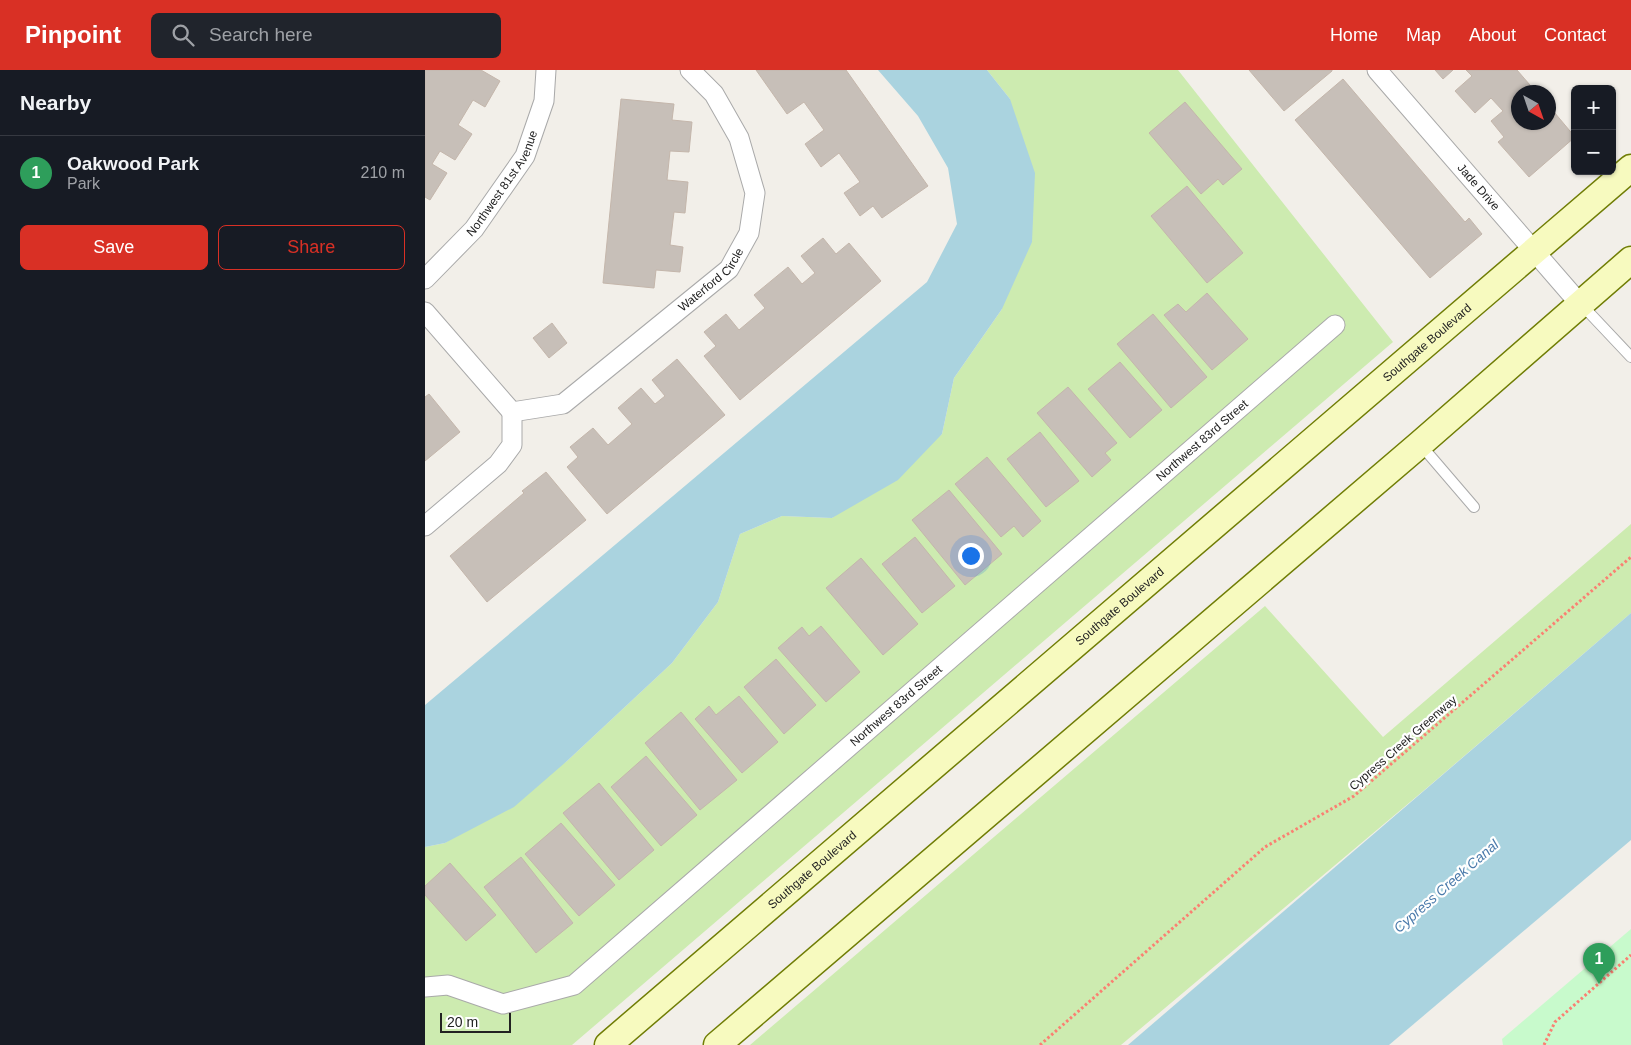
<!DOCTYPE html>
<html lang="en">
<head>
<meta charset="utf-8">
<style>
  :root { --surface:#171b24; --page:#20242c; --text:#f1f3f6; --muted:#9ea1a6; --line:#363941; --accent:#d93025 }
  body { margin:0; font-family:Helvetica,sans-serif; background:var(--page); color:var(--text) }
  .controls { position:absolute; right:15px; top:15px; display:grid; overflow:hidden; border-radius:8px; box-shadow:0 1px 4px #0004 }
  .controls button { width:45px; height:45px; display:grid; place-items:center; padding:0; border:0; border-bottom:1px solid var(--line); background:var(--surface); color:var(--text); font:25px sans-serif }
  .compass { position:absolute; left:1086px; top:15px; width:45px; height:45px; border-radius:50%; background:var(--surface); box-shadow:0 1px 4px #0004; rotate:140deg }
  .scale { position:absolute; left:15px; bottom:12px; width:71px; box-sizing:border-box; padding-left:5px; border:2px solid #222; border-top:0; font-size:14px; line-height:18px; white-space:nowrap; color:#222; -webkit-text-stroke:4px #fff; paint-order:stroke }
  .you { position:absolute; left:545px; top:485px; width:18px; height:18px; margin:-12px; border:4px solid #fff; border-radius:50%; background:#1a73e8; box-shadow:0 0 0 8px #1a73e833 }
  .badge { display:grid; place-items:center; width:32px; height:32px; border-radius:50%; background:var(--accent); color:#fff; font-size:16px; font-weight:700 }
  .pin { position:absolute; translate:-50% -41px; filter:drop-shadow(0 1px 2px #0008) }
  .pin::after { content:''; position:absolute; top:26px; width:18px; height:15px; background:inherit; clip-path:polygon(0 0,100% 0,50% 100%) }
  .list { margin:0; padding:0; list-style:none }
  h2 { display:flex; justify-content:space-between; align-items:center; height:65px; margin:0; padding:0 20px; font-size:21px }
  h2 small { font-size:16px; font-weight:400; color:var(--muted) }
  .list li { display:grid; grid-template-columns:32px 1fr auto; gap:15px; align-items:center; box-sizing:border-box; height:75px; padding:0 20px; border-top:1px solid var(--line) }
  .list b { display:block; font-size:19px; white-space:nowrap }
  .list p { margin:0; font-size:16px; white-space:nowrap; color:var(--muted) }
  .list em { font-size:16px; font-style:normal; color:var(--muted) }
  .actions { display:flex; gap:10px; padding:15px 20px }
  .actions a { flex:1; padding:11px 0; border:1px solid var(--accent); border-radius:8px; text-align:center; font-size:18px; color:var(--accent) }
  .actions .main { background:var(--accent); color:#fff }
  .icon { flex:none; width:28px; height:28px; fill:none; stroke:currentColor; stroke-width:2; stroke-linecap:round; stroke-linejoin:round }
  .map { position:relative; flex:none; width:1206px; height:975px; overflow:hidden }
  header { display:flex; align-items:center; gap:30px; box-sizing:border-box; height:70px; padding:0 25px; background:var(--accent); color:#fff }
  header strong { font-size:24px }
  nav { display:flex; gap:28px; margin-inline-start:auto; font-size:18px }
  .search { width:350px; height:45px; background:var(--page); display:flex; align-items:center; gap:12px; box-sizing:border-box; padding:0 18px; border-radius:8px; color:var(--muted); font-size:19px }
  main { display:flex }
  aside { flex:1; background:var(--surface) }
  .map>svg:first-child { display:block }
  .grass { fill:#cdebb0 }
  .park { fill:#c8facc }
  .water { fill:#aad3df }
  .building { fill:#c7bfb8; stroke:#c4b6ab }
  .lines { fill:none; stroke-linecap:round; stroke-linejoin:round }
  .service-casing { stroke:#a9a9a9; stroke-width:12 }
  .minor-casing { stroke:#a9a9a9; stroke-width:21 }
  .secondary-casing { stroke:#707d05; stroke-width:29 }
  .path { stroke:#fa8072; stroke-width:3; stroke-dasharray:2.5 2.5; stroke-linecap:butt }
  .service { stroke:#fff; stroke-width:10 }
  .minor { stroke:#fff; stroke-width:19 }
  .secondary { stroke:#f7fabf; stroke-width:26 }
  .labels { text-anchor:middle; stroke-width:4.5; stroke-linejoin:round; paint-order:stroke }
  .street-label { font-size:12px; fill:#222; stroke:#fff }
  .water-label { font-size:14px; font-style:italic; fill:#4a7aab; stroke:#fff }
</style>
</head>
<body>
<header>
<strong>Pinpoint</strong>
<div class="search"><svg class="icon" aria-label="search" viewBox="0 0 24 24"><circle cx="10" cy="10" r="6"/><path d="M15 15l6 6"/></svg>Search here</div>
<nav><a>Home</a><a>Map</a><a>About</a><a>Contact</a></nav>
</header>
<main>
<aside>
<h2>Nearby<small></small></h2>
<ul class="list">
<li><span class="badge" style="background:#2e9e5b">1</span><div><b>Oakwood Park</b><p>Park</p></div><em>210 m</em></li>
</ul>
<div class="actions"><a class="main">Save</a><a>Share</a></div>
</aside>
<div class="map">
<svg width="1206" height="975" viewBox="0 0 1206 975">
  <rect width="100%" height="100%" fill="#f2efe9"/>
  <g class="grass">
    <path d="M 562,0 L 753,0 L 968,272 L 147,975 L 0,975 L 0,777 L 20,773 L 142,691 L 247,593 L 293,532 L 315,464 L 357,446 L 407,448 L 517,364 L 529,308 L 577,239 L 585,29 Z"/>
    <path d="M 1206,454 L 1206,543 L 1003,717 L 696,975 L 325,975 L 840,536 L 958,667 Z"/>
  </g>
  <path class="park" d="M 1206,859 L 1206,975 L 1078,975 L 1077,969 Z"/>
  <g class="water">
    <path d="M 453,0 L 562,0 L 585,29 L 610,103 L 607,172 L 577,239 L 529,308 L 517,364 L 473,410 L 407,448 L 357,446 L 315,464 L 293,532 L 247,593 L 142,691 L 89,737 L 20,773 L 0,777 L 0,635 L 502,212 L 532,154 L 523,98 L 493,46 Z"/>
    <path d="M 1206,543 L 1206,770 L 964,975 L 703,975 Z"/>
  </g>
  <g class="building">
    <path d="M 0,0 L 56,0 L 75,11 L 60,37 L 48,30 L 33,55 L 47,64 L 30,90 L 15,81 L 7,94 L 22,103 L 5,130 L 0,127 Z"/>
    <path d="M 331,0 L 421,0 L 503,116 L 457,148 L 448,136 L 435,146 L 419,123 L 435,112 L 414,83 L 396,97 L 380,74 L 399,60 L 379,32 L 362,44 Z"/>
    <path d="M 824,0 L 907,0 L 907,1 L 859,41 Z"/>
    <path d="M 1010,0 L 1028,0 L 1018,9 Z"/>
    <path d="M 1041,0 L 1092,0 L 1111,22 L 1094,22 L 1094,52 L 1124,52 L 1124,36 L 1150,67 L 1104,107 L 1073,72 L 1079,67 L 1066,51 L 1078,41 L 1066,28 L 1050,43 L 1030,21 L 1047,6 Z"/>
    <path d="M 918,9 L 1040,152 L 1044,148 L 1057,164 L 1005,208 L 870,50 Z"/>
    <path d="M 196,29 L 249,34 L 247,50 L 267,52 L 264,82 L 245,81 L 242,110 L 263,112 L 260,143 L 249,142 L 245,175 L 258,177 L 255,202 L 231,200 L 229,218 L 178,213 Z"/>
    <path d="M 760,32 L 817,99 L 798,115 L 793,109 L 776,124 L 724,63 Z"/>
    <path d="M 762,116 L 818,183 L 782,213 L 726,146 Z"/>
    <path d="M 398,168 L 411,184 L 424,173 L 456,211 L 315,330 L 279,286 L 291,276 L 279,262 L 301,244 L 314,260 L 340,238 L 329,225 L 363,197 L 377,214 L 390,203 L 376,186 Z"/>
    <path d="M 782,223 L 823,269 L 787,300 L 739,245 L 753,234 L 761,242 Z"/>
    <path d="M 728,244 L 782,307 L 746,338 L 692,274 Z"/>
    <path d="M 127,253 L 142,273 L 124,288 L 108,268 Z"/>
    <path d="M 252,289 L 300,345 L 182,444 L 142,397 L 153,387 L 145,377 L 168,358 L 183,375 L 207,354 L 193,338 L 216,318 L 230,334 L 240,326 L 227,310 Z"/>
    <path d="M 695,292 L 737,340 L 705,368 L 663,319 Z"/>
    <path d="M 643,317 L 692,373 L 680,383 L 686,390 L 667,407 L 612,343 Z"/>
    <path d="M 4,324 L 35,362 L 0,391 L 0,327 Z"/>
    <path d="M 615,362 L 654,411 L 621,437 L 582,389 Z"/>
    <path d="M 562,387 L 616,451 L 598,467 L 589,456 L 576,467 L 530,414 Z"/>
    <path d="M 121,402 L 161,450 L 62,532 L 25,486 L 99,423 L 97,421 Z"/>
    <path d="M 524,420 L 577,484 L 540,515 L 487,450 Z"/>
    <path d="M 490,467 L 530,516 L 497,543 L 457,494 Z"/>
    <path d="M 436,488 L 493,554 L 458,585 L 401,518 Z"/>
    <path d="M 396,556 L 435,602 L 401,632 L 353,578 L 377,557 L 384,566 Z"/>
    <path d="M 351,589 L 391,635 L 359,664 L 319,617 Z"/>
    <path d="M 314,626 L 353,672 L 317,703 L 270,649 L 284,636 L 291,645 Z"/>
    <path d="M 256,642 L 312,710 L 275,740 L 220,673 Z"/>
    <path d="M 221,686 L 272,745 L 236,776 L 186,717 Z"/>
    <path d="M 174,713 L 229,780 L 194,810 L 138,743 Z"/>
    <path d="M 136,753 L 190,815 L 154,846 L 100,784 Z"/>
    <path d="M 96,787 L 148,853 L 111,883 L 59,817 Z"/>
    <path d="M 25,793 L 71,845 L 41,871 L 0,825 L 0,816 Z"/>
  </g>
  <g class="lines">
    <g class="service-casing">
      <g id="service">
        <path d="M 1156,234 L 1206,287"/>
        <path d="M 995,374 L 1049,437"/>
      </g>
    </g>
    <g class="minor-casing">
      <g id="minor">
        <path id="s1" d="M 952,0 L 1155,234"/>
        <path id="s2" d="M 0,209 L 49,159 L 100,86 L 119,31 L 121,0"/>
        <path id="s3" d="M 0,242 L 87,342 L 138,334 L 304,199 L 324,163 L 330,123 L 314,68 L 289,24 L 265,0"/>
        <path d="M 0,456 L 73,394 L 87,375 L 87,342"/>
        <path id="s4" d="M 0,917 L 23,915 L 78,934 L 149,915 L 910,255"/>
      </g>
    </g>
    <g class="secondary-casing">
      <g id="secondary">
        <path id="s5" d="M 183,975 L 1206,98"/>
        <path d="M 292,975 L 995,374 L 1206,190"/>
      </g>
    </g>
    <g class="path">
      <path d="M 615,975 L 840,777 L 929,726 L 1206,487"/>
      <path d="M 1119,975 L 1130,952 L 1206,885"/>
    </g>
    <use href="#service" class="service"/>
    <use href="#minor" class="minor"/>
    <use href="#secondary" class="secondary"/>
  </g>
  <g class="labels">
    <g class="street-label">
      <text dy="4" stroke="none"><textPath href="#s2" startOffset="124">Northwest 81st Avenue</textPath></text>
      <text dy="4" stroke="none"><textPath href="#s1" startOffset="155">Jade Drive</textPath></text>
      <text dy="4" stroke="none"><textPath href="#s3" startOffset="378">Waterford Circle</textPath></text>
      <text dy="4" stroke="none"><textPath href="#s5" startOffset="1079">Southgate Boulevard</textPath></text>
      <text dy="4" stroke="none"><textPath href="#s4" startOffset="986">Northwest 83rd Street</textPath></text>
      <text dy="4" stroke="none"><textPath href="#s5" startOffset="674">Southgate Boulevard</textPath></text>
      <text dy="4" stroke="none"><textPath href="#s4" startOffset="581">Northwest 83rd Street</textPath></text>
      <text transform="translate(978 673) rotate(-41)" y="4">Cypress Creek Greenway</text>
      <text dy="4" stroke="none"><textPath href="#s5" startOffset="269">Southgate Boulevard</textPath></text>
    </g>
    <g class="water-label">
      <text transform="translate(1021 816) rotate(-41)" y="5">Cypress Creek Canal</text>
    </g>
  </g>
</svg>
<div class="controls">
<button>+</button>
<button>−</button>
</div>
<svg class="compass" viewBox="-18 -18 36 36"><path d="M0-13l5 13h-10z" fill="#e53935"/><path d="M0 13l5-13h-10z" fill="#9ea1a6"/></svg>
<div class="scale">20 m</div>
<div class="you"></div>
<div class="pin badge" style="left:1174px;top:914px;background:#2e9e5b">1</div>
</div>
</main>
</body>
</html>
